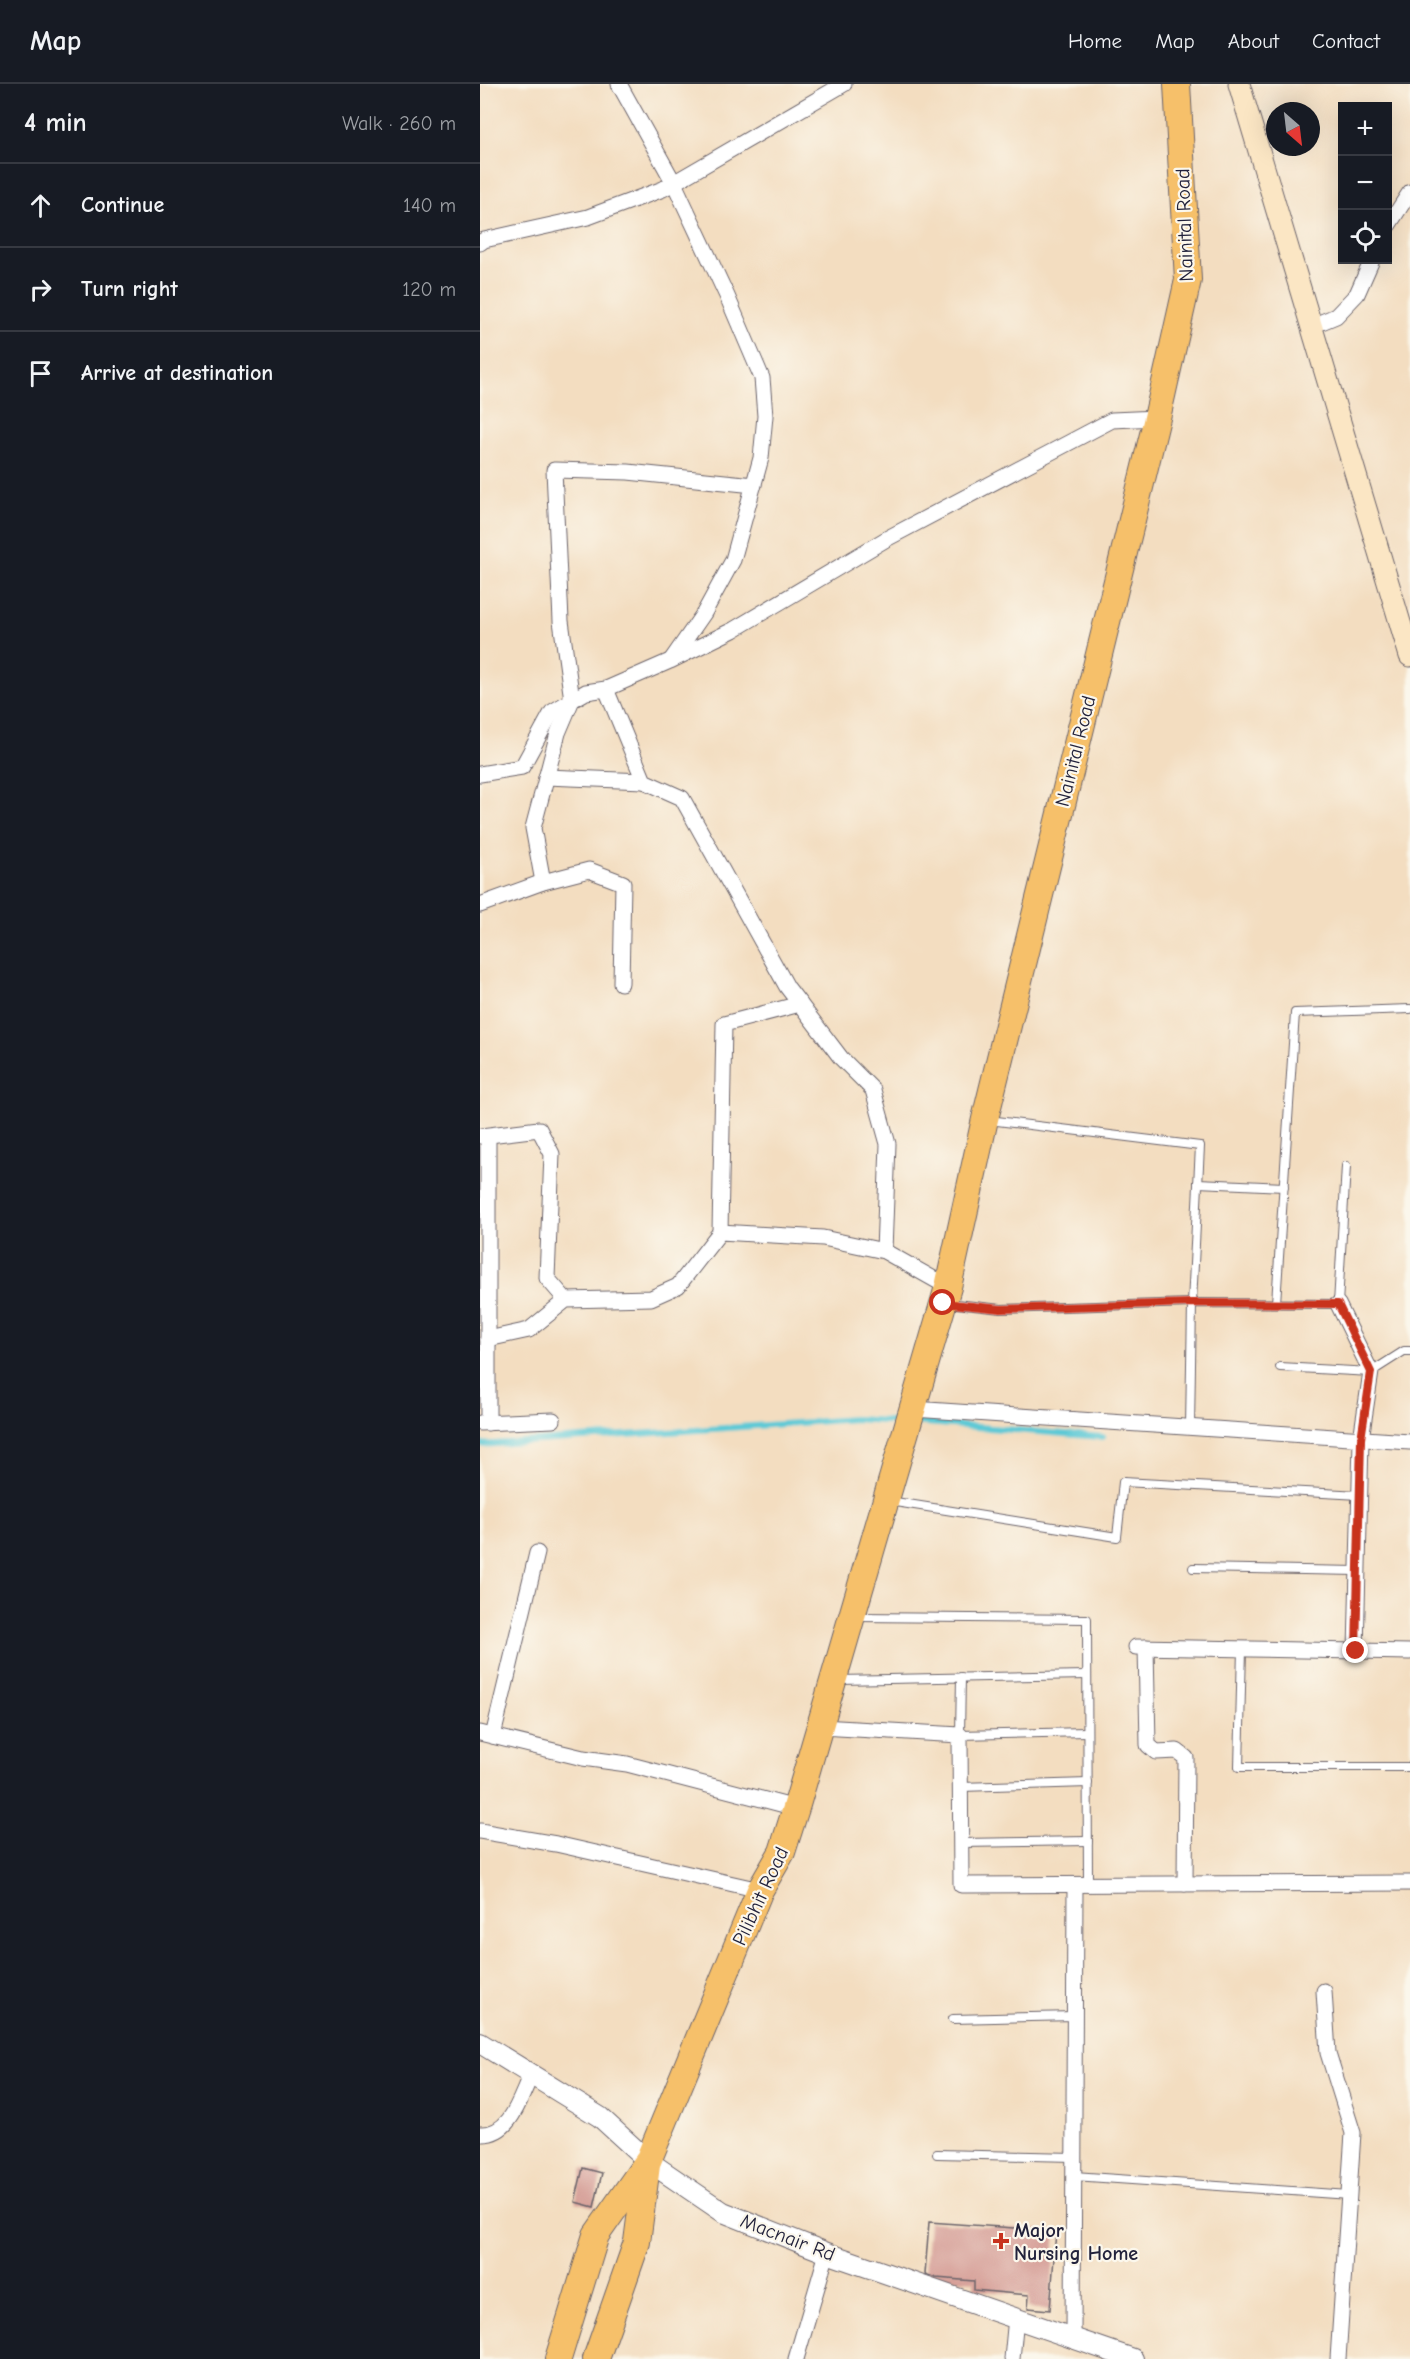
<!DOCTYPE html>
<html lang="en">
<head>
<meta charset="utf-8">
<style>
  :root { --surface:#171b24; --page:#242831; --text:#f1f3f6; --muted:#9ea1a6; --line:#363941 }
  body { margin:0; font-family:"Comic Neue",sans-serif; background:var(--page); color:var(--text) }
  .controls { position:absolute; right:18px; top:18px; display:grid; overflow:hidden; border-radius:0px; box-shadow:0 6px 24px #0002 }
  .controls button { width:54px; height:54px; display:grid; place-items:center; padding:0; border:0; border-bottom:2px solid var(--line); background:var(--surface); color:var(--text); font:30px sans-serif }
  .compass { position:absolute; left:786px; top:18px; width:54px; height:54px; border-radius:50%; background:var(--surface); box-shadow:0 6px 24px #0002; rotate:152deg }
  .stop { position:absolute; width:18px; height:18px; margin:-14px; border:4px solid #c8321e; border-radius:50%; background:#fff }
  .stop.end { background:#c8321e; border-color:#fff; box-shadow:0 2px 6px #0008 }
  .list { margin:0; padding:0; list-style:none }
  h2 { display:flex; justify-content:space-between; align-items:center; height:78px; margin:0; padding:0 24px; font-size:26px }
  h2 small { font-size:20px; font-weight:400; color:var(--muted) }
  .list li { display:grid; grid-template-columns:39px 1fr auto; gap:18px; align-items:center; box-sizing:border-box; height:84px; padding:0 24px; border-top:2px solid var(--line) }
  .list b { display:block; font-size:22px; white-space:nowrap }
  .list em { font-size:20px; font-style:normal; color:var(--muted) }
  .icon { flex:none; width:33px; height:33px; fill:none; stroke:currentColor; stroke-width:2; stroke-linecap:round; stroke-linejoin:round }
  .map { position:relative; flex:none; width:930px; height:2275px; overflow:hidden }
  header { display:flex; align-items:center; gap:36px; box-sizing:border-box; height:84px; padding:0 30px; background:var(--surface); border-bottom:2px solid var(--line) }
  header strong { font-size:28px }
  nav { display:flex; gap:33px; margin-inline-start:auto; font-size:21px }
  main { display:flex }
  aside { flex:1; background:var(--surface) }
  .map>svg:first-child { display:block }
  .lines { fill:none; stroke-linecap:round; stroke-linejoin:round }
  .stream { stroke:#5dc9d6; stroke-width:6 }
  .building { fill:#d39891 }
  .service-casing { stroke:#6b636a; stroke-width:10 }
  .minor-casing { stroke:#6b636a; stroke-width:17 }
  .tertiary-casing { stroke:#6b636a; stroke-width:22 }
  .secondary-casing { stroke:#6b636a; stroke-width:23 }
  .trunk-casing { stroke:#6b636a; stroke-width:28 }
  .service { stroke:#fff; stroke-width:8 }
  .minor { stroke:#fff; stroke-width:15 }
  .tertiary { stroke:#fff; stroke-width:20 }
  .secondary { stroke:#fbe6c4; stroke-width:21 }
  .trunk { stroke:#f6c06b; stroke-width:26 }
  .route { stroke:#c8321e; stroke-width:8 }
  .poi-dot { fill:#c8321e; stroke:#fbf7ec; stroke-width:2 }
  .labels { text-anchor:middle; stroke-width:4.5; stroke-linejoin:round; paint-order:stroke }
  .street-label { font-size:20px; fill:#22223b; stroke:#fbf7ec }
  .poi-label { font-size:20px; font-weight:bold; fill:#22223b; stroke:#fbf7ec; text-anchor:start }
</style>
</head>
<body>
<header>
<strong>Map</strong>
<nav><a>Home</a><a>Map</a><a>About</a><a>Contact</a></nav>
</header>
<main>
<aside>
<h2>4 min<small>Walk · 260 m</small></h2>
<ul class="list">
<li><svg class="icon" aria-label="ahead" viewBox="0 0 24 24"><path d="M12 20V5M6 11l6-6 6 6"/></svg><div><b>Continue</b></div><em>140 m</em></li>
<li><svg class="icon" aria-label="right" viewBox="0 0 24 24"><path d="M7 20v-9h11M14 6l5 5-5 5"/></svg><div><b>Turn right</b></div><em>120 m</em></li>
<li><svg class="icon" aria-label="arrive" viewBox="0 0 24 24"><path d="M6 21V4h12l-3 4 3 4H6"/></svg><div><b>Arrive at destination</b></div></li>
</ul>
</aside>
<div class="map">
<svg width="930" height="2275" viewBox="0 0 930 2275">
  <rect width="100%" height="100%" fill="#fbf7ec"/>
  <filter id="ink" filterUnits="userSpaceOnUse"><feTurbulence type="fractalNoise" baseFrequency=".0167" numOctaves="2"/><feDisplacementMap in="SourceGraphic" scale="12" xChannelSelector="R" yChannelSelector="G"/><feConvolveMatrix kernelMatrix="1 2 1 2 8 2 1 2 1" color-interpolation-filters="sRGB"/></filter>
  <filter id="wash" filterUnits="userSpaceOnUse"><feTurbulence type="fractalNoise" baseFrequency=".008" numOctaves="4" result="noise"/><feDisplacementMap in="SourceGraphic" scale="24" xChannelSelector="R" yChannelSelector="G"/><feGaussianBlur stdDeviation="1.35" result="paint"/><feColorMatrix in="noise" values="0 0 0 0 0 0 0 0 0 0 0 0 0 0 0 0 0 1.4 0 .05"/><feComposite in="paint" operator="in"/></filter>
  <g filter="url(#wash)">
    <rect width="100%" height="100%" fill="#f3ddc0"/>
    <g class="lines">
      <g class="stream">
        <path d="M 435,1338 L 622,1353"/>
        <path d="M 0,1361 L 375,1335 L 421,1338"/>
      </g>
    </g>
    <g id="blocks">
      <g class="building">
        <path d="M 103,2084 L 122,2089 L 114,2123 L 95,2118 Z"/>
        <path d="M 449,2138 L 576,2147 L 570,2226 L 548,2224 L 549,2211 L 494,2206 L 494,2197 L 456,2194 L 445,2190 Z"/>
      </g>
    </g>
  </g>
  <g filter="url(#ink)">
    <use href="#blocks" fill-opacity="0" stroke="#6b636a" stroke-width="1.5"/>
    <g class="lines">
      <g class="service-casing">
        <g id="service">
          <path d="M 509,1036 L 720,1062 L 712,1219 L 710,1343"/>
          <path d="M 718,1099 L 804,1103"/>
          <path d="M 467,1219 L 521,1225 L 712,1219 L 858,1220 L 866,1082"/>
          <path d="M 796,1219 L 815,929 L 930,925"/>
          <path d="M 800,1283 L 891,1288 L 924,1267 L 930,1267"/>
          <path d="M 409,1417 L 637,1453 L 643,1398 L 880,1411"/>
          <path d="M 713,1484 L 878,1487"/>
          <path d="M 377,1533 L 607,1535 L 608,1801"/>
          <path d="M 762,1565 L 759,1683 L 930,1683"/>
          <path d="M 481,1593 L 480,1651 L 607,1648"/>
          <path d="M 359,1596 L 607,1591"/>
          <path d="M 481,1703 L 608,1699"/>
          <path d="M 481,1759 L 608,1757"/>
          <path d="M 473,1935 L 595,1932"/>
          <path d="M 457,2070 L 594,2073"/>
          <path d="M 594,2092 L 869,2111"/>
        </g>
      </g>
      <g class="minor-casing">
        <g id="minor">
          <path d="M 139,0 L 194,99 L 247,212 L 282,294 L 285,332 L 281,374 L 253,476 L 224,529 L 192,575"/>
          <path d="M 908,142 L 930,108"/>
          <path d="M 0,159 L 4,156 L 108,133 L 183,105 L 364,0"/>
          <path d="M 832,242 L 856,232 L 877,210 L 892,176"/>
          <path d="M 126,605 L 164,697 L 202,714 L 307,903 L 361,974 L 393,1006 L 408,1060 L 404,1167"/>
          <path d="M 0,690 L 42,683 L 72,628 L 92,616 L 81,537 L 74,386 L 148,388 L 274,401"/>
          <path d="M 66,693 L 164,697"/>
          <path d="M 63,798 L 53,744 L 78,649 L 92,616 L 106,608 L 126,605 L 190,577 L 253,546 L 408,454 L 632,336 L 677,334"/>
          <path d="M 0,821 L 63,798 L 109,786 L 143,799 L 141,899"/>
          <path d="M 1,1052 L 59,1045 L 72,1070 L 67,1194 L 86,1216"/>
          <path d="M 240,1148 L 244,940 L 320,920"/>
          <path d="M 858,1220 L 891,1288 L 881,1355 L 876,1567"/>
          <path d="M 8,1255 L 49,1246 L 86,1216 L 171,1214 L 198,1202 L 240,1148 L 343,1154 L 404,1167 L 468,1203"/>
          <path d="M 433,1325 L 930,1358"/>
          <path d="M 0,1339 L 73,1336"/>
          <path d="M 8,1339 L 8,1052"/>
          <path d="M 656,1563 L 930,1568"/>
          <path d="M 666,1563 L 668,1661 L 676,1668 L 697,1667 L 706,1674 L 705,1800"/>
          <path d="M 341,1643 L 480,1651 L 481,1801 L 930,1799"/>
          <path d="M 0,1649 L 103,1674 L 147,1680 L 316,1724"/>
          <path d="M 13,1652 L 57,1469"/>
          <path d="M 0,1747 L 76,1760 L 280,1806"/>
          <path d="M 844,1907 L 848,1969 L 873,2049 L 858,2275"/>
          <path d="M 0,2050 C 31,2052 40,2014 51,1991"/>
          <path d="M 593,2254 L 595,1801"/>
          <path d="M 316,2275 L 347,2169"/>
          <path d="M 532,2275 L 536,2233"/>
        </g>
      </g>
      <g class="tertiary-casing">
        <path id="tertiary" d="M 0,1959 L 120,2033 L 168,2077 L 243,2128 L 347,2169 L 653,2275"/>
      </g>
      <g class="secondary-casing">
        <path id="secondary" d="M 759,0 L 930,572"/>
      </g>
      <g class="trunk-casing">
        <g id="trunk">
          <path d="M 78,2275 L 116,2151 L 168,2077 L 280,1806 L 302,1768 L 316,1724 L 468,1203 L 505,1035 L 677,334 L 708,196 L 697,0"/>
          <path d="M 116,2275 L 157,2158 L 167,2081"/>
        </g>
      </g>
      <use href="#service" class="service"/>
      <use href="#minor" class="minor"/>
      <use href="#tertiary" class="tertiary"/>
      <use href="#secondary" class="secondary"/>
      <use href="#trunk" class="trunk"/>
    </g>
  </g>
  <g class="lines" filter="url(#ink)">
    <path class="route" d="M 463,1219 L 521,1225 L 712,1219 L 858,1220 L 891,1288 L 881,1355 L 876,1567"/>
  </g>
  <path class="poi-dot" d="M518 2148h6v6h6v6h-6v6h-6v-6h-6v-6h6z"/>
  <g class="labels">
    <g class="street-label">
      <text transform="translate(704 141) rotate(-92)" y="7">Nainital Road</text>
      <text transform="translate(595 667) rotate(-76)" y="7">Nainital Road</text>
      <text transform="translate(280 1812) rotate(-65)" y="7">Pilibhit Road</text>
      <text transform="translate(308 2153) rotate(21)" y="7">Macnair Rd</text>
    </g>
    <g class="poi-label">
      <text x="534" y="2153">Major<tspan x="534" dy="23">Nursing Home</tspan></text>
    </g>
  </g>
</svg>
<div class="controls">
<button>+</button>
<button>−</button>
<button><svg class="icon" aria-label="locate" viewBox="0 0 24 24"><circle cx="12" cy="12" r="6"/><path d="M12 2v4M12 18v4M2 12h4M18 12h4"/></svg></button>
</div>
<svg class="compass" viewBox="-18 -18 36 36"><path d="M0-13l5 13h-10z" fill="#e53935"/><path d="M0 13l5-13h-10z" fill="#9ea1a6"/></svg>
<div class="stop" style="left:463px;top:1219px"></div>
<div class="stop end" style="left:876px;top:1567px"></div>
</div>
</main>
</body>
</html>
